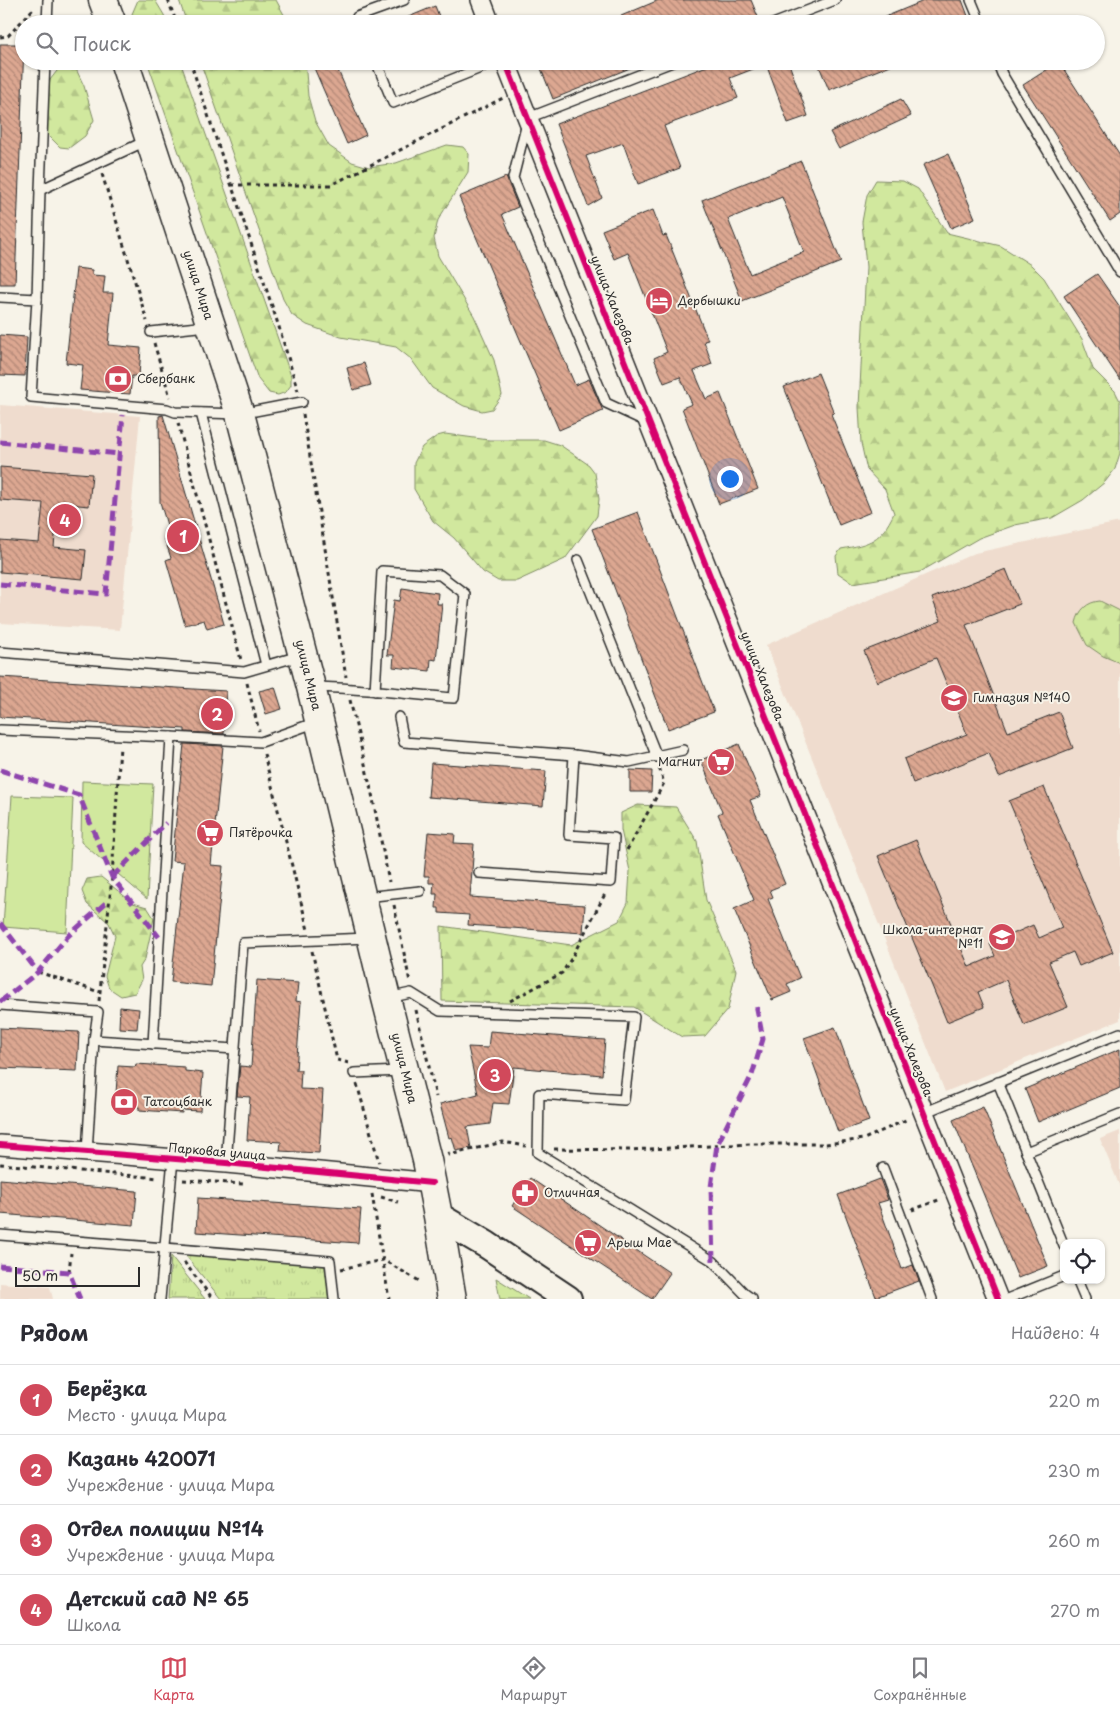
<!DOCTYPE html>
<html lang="ru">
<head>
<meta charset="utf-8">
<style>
  :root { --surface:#fff; --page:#f7f7f7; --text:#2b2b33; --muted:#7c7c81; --line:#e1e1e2; --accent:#d1495b }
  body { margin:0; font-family:"Playpen Sans",sans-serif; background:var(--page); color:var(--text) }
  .controls { position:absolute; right:15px; bottom:15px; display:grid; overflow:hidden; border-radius:10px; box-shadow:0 1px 4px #0004 }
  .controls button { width:45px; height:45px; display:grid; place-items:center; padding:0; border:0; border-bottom:1px solid var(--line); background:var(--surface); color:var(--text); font:25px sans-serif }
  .scale { position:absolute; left:15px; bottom:12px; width:125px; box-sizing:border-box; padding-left:5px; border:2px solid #2b2b2b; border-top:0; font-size:14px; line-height:18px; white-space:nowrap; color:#2b2b2b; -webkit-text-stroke:4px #f7f3e8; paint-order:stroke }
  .you { position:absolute; left:729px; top:478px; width:18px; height:18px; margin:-12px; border:4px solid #fff; border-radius:50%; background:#1a73e8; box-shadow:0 0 0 8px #1a73e833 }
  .badge { display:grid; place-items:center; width:32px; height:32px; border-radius:50%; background:var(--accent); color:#fff; font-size:16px; font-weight:700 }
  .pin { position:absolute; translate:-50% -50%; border:2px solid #fff; box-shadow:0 1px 5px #0006 }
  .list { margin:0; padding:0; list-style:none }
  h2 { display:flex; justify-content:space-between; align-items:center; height:65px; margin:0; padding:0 20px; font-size:21px }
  h2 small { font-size:16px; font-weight:400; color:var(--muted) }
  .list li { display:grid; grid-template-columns:32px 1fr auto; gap:15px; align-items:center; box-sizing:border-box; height:70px; padding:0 20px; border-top:1px solid var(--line) }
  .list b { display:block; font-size:19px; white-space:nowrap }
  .list p { margin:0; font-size:16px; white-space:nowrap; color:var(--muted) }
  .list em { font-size:16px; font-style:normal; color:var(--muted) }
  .icon { flex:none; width:28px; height:28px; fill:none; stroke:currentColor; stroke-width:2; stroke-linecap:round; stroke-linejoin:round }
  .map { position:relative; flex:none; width:1120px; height:1299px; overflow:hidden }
  .search { position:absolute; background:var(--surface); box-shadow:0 1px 4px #0004; left:15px; right:15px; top:15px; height:55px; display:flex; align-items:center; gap:12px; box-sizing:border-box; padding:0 18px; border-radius:28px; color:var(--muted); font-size:19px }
  .sheet { height:345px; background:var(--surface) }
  nav { display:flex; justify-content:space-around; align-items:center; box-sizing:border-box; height:70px; border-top:1px solid var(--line); background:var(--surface); font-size:14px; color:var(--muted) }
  nav a { display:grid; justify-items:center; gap:2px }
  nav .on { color:var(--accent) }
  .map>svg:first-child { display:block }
  .built { fill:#efdcce }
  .grass { fill:url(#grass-tufts); stroke:#7e8a64 }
  .forest { fill:url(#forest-firs); stroke:#7e8a64 }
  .park { fill:#d1e89e; stroke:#7e8a64 }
  .building { fill:url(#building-back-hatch); stroke:#2b2b2b; fill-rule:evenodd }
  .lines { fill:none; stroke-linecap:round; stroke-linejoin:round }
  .lane-casing { stroke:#2b2b2b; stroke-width:12 }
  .street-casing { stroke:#2b2b2b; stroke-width:22 }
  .secondary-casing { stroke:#2b2b2b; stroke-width:30 }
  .primary-casing { stroke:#2b2b2b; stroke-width:31 }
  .path { stroke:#2b2b2b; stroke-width:3; stroke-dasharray:4 4; stroke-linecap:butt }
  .lane { stroke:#f7f3e8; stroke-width:9 }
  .street { stroke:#f7f3e8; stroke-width:19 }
  .secondary { stroke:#f7f3e8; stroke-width:26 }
  .primary { stroke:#f7f3e8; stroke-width:28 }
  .quiet { stroke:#8e44ad; stroke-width:5; stroke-dasharray:10 5; stroke-linecap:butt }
  .cycleway-casing { stroke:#f7f3e8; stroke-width:9 }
  .cycleway { stroke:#d6006c; stroke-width:6 }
  .labels { text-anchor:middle; stroke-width:4; stroke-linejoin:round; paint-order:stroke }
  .street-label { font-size:12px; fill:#2b2b2b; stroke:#f7f3e8 }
  .poi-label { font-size:12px; fill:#2b2b2b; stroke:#f7f3e8; text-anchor:start }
</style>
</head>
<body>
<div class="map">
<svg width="1120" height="1299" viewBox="0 0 1120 1299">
  <defs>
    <pattern id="grass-tufts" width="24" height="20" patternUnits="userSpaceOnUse" patternTransform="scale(1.25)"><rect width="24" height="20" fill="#d1e89e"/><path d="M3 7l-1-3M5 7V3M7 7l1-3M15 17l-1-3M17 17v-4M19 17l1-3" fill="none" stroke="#b4c788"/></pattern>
    <pattern id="forest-firs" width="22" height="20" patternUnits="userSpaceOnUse" patternTransform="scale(1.25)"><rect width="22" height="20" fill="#d1e89e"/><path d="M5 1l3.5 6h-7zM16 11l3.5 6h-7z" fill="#b4c788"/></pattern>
    <pattern id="building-back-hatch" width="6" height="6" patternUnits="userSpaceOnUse" patternTransform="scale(1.25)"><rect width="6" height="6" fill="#dca791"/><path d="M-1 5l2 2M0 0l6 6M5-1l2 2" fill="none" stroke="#b38877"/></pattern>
  </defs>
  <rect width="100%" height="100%" fill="#f7f3e8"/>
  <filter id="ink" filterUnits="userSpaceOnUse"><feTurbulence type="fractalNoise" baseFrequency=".02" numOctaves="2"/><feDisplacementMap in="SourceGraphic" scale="10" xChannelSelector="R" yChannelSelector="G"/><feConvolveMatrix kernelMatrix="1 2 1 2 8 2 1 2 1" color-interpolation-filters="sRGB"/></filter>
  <g filter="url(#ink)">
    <g class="built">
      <path d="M 0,405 L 140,416 L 120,630 L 0,623 Z"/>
      <path d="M 1120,522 L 1120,1020 L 945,1092 L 851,854 L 766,645 L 975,553 Z"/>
      <path d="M 1120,1131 L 1120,1187 L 1100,1139 Z"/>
      <path d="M 0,1283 L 50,1287 L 53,1299 L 0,1299 Z"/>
    </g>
    <g class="grass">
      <path d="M 182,1251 L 325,1266 L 329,1299 L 221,1299 Z"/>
      <path d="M 171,1256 L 205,1299 L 168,1299 Z"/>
    </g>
    <g class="forest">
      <path d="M 138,0 L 155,0 L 164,15 L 167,24 L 134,24 L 132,14 Z"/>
      <path d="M 179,0 L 276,0 L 289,24 L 187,24 Z"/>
      <path d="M 147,61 L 180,61 L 291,376 L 291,385 L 286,392 L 278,395 L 269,393 L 258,379 Z"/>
      <path d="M 200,61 L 305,61 L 308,96 L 315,121 L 329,146 L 352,162 L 369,167 L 396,163 L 447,145 L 463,147 L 469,154 L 468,172 L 438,220 L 434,238 L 438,256 L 474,316 L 494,360 L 502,395 L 492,409 L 482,411 L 464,406 L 432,388 L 411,359 L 396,347 L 341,337 L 307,325 L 292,315 L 283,299 Z"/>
      <path d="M 60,67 L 76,69 L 84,86 L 94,120 L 85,136 L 69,148 L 60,147 L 47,134 L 45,116 L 50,80 Z"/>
      <path d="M 876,180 L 903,181 L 918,189 L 947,233 L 1001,246 L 1031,265 L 1044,278 L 1082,339 L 1093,369 L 1115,391 L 1120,401 L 1120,453 L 1115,469 L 1105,482 L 1083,500 L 1052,518 L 1015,525 L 979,538 L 920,572 L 853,583 L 838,573 L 836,556 L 841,549 C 870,544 881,541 894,513 L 885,489 L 867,470 L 861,443 L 859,407 L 866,267 L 862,222 L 867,195 Z"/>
      <path d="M 445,434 L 489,440 L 544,440 L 560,445 L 589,465 L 595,473 L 599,499 L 597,516 L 565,559 L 517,581 L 498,581 L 483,572 L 454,538 L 433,521 L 414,489 L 414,463 L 422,447 L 437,436 Z"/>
      <path d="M 1100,601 L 1120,611 L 1120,663 L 1103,656 L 1087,645 L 1076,623 C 1079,610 1087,602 1100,601 Z"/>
      <path d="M 638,805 L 676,807 L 697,841 L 706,900 L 736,970 L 728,1009 L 705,1036 L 682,1037 L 634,1007 L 442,1001 L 441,926 L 571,945 L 619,921 L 628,903 L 630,871 L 621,830 L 621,813 Z"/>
      <path d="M 101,877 L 133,903 L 147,907 L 154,918 L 145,959 L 140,967 L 142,980 L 135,993 L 121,996 L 109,988 L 105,976 L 115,936 L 109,923 L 87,904 L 82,891 L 87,879 Z"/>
    </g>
    <g class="park">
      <path d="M 82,781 L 153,784 L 147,899 L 81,842 Z"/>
      <path d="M 12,796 L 73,798 L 67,932 L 3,927 Z"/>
      <path d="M 496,1278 L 529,1299 L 500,1299 Z"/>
    </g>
    <g class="building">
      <path d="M 659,0 L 751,0 L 758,17 L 741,24 L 602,24 Z"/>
      <path d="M 926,0 L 962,0 L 971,24 L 868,24 Z"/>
      <path d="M 435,6 L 442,24 L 394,24 L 394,23 Z"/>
      <path d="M 0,44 L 24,44 L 15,284 L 0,284 Z"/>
      <path d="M 311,61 L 334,61 L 366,135 L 347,144 Z"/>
      <path d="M 538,61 L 645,61 L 645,62 L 553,99 Z"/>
      <path d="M 720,61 L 788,61 L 808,116 L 788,123 L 766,64 L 730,78 L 738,98 L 664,126 L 680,168 L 638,184 L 623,143 L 586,156 L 602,198 L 588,206 L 556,124 Z"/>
      <path d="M 817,61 L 898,61 L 898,62 L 829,90 Z"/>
      <path d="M 1059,62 L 1120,156 L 1120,214 L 1110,221 L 1023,85 Z"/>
      <path d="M 901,99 L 911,116 L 839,149 L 830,132 Z"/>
      <path d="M 948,154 L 975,218 L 951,228 L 923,165 Z"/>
      <path d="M 801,161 L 841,262 L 742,301 L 702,200 ZM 782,197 L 804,252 L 750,274 L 728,219 Z"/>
      <path d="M 506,177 L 518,207 L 502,214 L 575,385 L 589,379 L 603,411 L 559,430 L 459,197 Z"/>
      <path d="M 653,210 L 663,236 L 666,235 L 708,340 L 704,341 L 712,364 L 694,371 L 706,399 L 720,393 L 758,489 L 719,504 L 682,408 L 692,404 L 680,377 L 664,383 L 654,358 L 667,352 L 628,253 L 614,259 L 602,230 Z"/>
      <path d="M 76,268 L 92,270 L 92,275 L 105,276 L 103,293 L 113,293 L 108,345 L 141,348 L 139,376 L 132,376 L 130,394 L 80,390 L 83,365 L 66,363 Z"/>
      <path d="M 1097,274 L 1120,307 L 1120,380 L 1064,296 Z"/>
      <path d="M 0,335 L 27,337 L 25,376 L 0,375 Z"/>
      <path d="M 364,363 L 371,385 L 353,390 L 347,368 Z"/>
      <path d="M 818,373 L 834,413 L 831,414 L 871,512 L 839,525 L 784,387 Z"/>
      <path d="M 163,415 L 224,624 L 207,629 L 204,620 L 185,625 L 166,560 L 171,558 L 164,537 L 170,535 L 160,502 L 159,416 Z"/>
      <path d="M 0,467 L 92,474 L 89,506 L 58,503 L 54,547 L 86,550 L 83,579 L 0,572 L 0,540 L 39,543 L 43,503 L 0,500 Z"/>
      <path d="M 638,512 L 714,712 L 668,729 L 592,529 Z"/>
      <path d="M 1006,569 L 1020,604 L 966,625 L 1008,732 L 1059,712 L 1073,748 L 999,777 L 989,753 L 913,783 L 904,759 L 967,734 L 936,658 L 877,682 L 864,651 L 941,621 L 932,598 Z"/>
      <path d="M 402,588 L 438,593 L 437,604 L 442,604 L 436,660 L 431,659 L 430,671 L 393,667 L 394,655 L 387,655 L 394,600 L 400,601 Z"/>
      <path d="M 0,677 L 226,691 L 224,734 L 185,732 L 185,729 L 0,717 Z"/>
      <path d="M 275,687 L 282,709 L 266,714 L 259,691 Z"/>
      <path d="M 184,744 L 223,746 L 211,865 L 223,866 L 211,986 L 171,982 L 184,862 L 172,861 Z"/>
      <path d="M 739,744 L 761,796 L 750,800 L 785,884 L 770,890 L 773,897 L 768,899 L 800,978 L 787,984 L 791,992 L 772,1000 L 734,909 L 754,900 L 718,814 L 722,812 L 701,760 Z"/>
      <path d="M 431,763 L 546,771 L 543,806 L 428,797 Z"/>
      <path d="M 630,770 L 652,771 L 651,792 L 630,792 Z"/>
      <path d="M 1044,787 L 1113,952 L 1079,966 L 1073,952 L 1049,962 L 1068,1007 L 1024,1025 L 1006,980 L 978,992 L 984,1007 L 947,1022 L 878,856 L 916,840 L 969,967 L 995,956 L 990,944 L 1033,925 L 1039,938 L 1062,928 L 1009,801 Z"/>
      <path d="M 428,832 L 455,834 L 454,843 L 474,844 L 470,897 L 585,905 L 583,933 L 468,925 L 469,915 L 439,913 L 439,908 L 436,908 L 437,894 L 433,894 L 434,883 L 429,883 L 429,876 L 424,876 Z"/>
      <path d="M 257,980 L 298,983 L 296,1001 L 301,1002 L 296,1070 L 301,1070 L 300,1089 L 323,1090 L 319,1153 L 280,1151 L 281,1142 L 247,1140 L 250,1097 L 237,1096 L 240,1066 L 251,1067 Z"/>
      <path d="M 120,1007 L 139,1009 L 137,1029 L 119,1028 Z"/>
      <path d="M 835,1027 L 869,1121 L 838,1132 L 804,1038 Z"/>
      <path d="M 0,1028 L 79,1032 L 77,1071 L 0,1068 Z"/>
      <path d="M 490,1031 L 605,1040 L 602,1075 L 514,1067 L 509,1104 L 493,1103 L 490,1124 L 467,1127 L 471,1148 L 456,1151 L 452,1137 L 449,1138 L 440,1104 L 478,1094 L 468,1047 L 488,1048 Z"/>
      <path d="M 1120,1049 L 1120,1088 L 1038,1122 L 1025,1089 Z"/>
      <path d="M 136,1064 L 185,1067 L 185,1071 L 203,1073 L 200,1111 L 182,1110 L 182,1113 L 139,1110 L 139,1107 L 115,1106 L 118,1066 L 135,1067 Z"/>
      <path d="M 983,1107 L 1048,1266 L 1018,1278 L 953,1120 Z"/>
      <path d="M 530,1178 L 670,1273 L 652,1299 L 512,1206 Z"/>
      <path d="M 0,1179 L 137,1191 L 134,1225 L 0,1214 Z"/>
      <path d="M 880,1179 L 888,1200 L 878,1203 L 902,1269 L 913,1265 L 919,1281 L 876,1297 L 838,1195 Z"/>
      <path d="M 198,1198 L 361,1209 L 358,1243 L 196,1232 Z"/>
    </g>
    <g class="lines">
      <g class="lane-casing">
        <g id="lane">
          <path d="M 971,0 L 981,24"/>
          <path d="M 47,24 L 48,0"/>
          <path d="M 360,24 L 357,17 L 404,0"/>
          <path d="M 773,24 L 835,0"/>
          <path d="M 376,61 L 393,103 L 498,61"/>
          <path d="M 997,61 L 1002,74 L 1120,272"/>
          <path d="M 40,190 L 148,140"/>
          <path d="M 0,297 L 37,299 L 31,397 L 167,409 L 175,412 L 240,414 L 302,402"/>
          <path d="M 37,299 L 40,190 L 45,61"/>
          <path d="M 151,332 L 207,326"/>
          <path d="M 201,413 L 266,665"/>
          <path d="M 647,422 L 606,403 L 513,178 L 528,118 L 675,61"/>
          <path d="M 578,560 L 657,757"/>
          <path d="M 0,652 L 244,672 L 299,656"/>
          <path d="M 314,687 C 361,688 407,694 454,698 L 465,594 L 440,575 L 382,571 L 375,691"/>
          <path d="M 399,717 L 404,742 L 574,755 L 629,762 L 683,750"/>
          <path d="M 0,730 L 171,737 L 153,1044"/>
          <path d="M 171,737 L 261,742 L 317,722"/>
          <path d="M 479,873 L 611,882 L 614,838 L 569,835 L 574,755"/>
          <path d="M 365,897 L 420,891"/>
          <path d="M 388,998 L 411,993 L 440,1011 L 634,1017 L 624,1100 L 539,1094 L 538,1153 L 713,1261 L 745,1294 L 752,1299"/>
          <path d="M 0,1005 L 98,1012 L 94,1040 L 87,1152"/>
          <path d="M 94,1040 L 235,1049"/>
          <path d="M 354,1073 L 401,1071"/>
          <path d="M 998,1082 L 1064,1246"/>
          <path d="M 923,1113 L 1120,1033"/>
          <path d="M 1026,1152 L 1120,1114"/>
          <path d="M 226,1163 L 243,943 L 369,938"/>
          <path d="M 883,1168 L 932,1299"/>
          <path d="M 0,1235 L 330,1261 L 334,1299"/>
          <path d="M 1077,1280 L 1085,1299"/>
          <path d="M 160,1299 L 173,1159"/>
          <path d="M 1007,1299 L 1064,1276"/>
        </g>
      </g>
      <g class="street-casing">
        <g id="street">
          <path d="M 481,0 L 490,24"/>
          <path d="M 505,61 L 998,1299"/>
          <path d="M 0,1145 L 226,1163 L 432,1183"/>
        </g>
      </g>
      <g class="secondary-casing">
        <path id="secondary" d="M 438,1216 L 487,1245 L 568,1299"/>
      </g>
      <g class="primary-casing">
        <g id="primary">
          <path d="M 103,0 L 112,24"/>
          <path d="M 124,61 L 240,414 L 311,687 L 386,998 L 427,1160 L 438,1216 L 452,1299"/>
        </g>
      </g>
      <g class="path">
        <path d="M 168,0 L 177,24"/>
        <path d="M 0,37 L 8,36 L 35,7"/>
        <path d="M 190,61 L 279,327 L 298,391"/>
        <path d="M 102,174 L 147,321"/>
        <path d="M 231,185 L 331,185 L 503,98"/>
        <path d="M 154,343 L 170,397"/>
        <path d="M 303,414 L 346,677"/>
        <path d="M 178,423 L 241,660"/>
        <path d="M 247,683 L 259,731"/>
        <path d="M 350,700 L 372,794 L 389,882"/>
        <path d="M 264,754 L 308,930"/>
        <path d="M 627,850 L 664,783 L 659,767"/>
        <path d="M 394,905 L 410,982"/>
        <path d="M 312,951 L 337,1060 L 349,1063"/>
        <path d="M 38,972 L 99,992"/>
        <path d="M 99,1001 L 112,877 L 120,746"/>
        <path d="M 510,1001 L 562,973 L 571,959 L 605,894"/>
        <path d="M 416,1010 L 436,1097"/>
        <path d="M 357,1084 L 379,1162"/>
        <path d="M 554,1149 L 629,1150 L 751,1144 L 826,1144 L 864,1139 L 908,1119"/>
        <path d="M 448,1152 L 449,1155 L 503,1142 L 526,1146"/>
        <path d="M 0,1164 L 159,1178"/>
        <path d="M 183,1180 L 244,1184"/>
        <path d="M 372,1194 L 389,1299"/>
        <path d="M 381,1197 L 398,1202"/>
        <path d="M 912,1210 L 941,1199"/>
        <path d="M 184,1262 L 213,1299"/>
        <path d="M 341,1269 L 383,1260 L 421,1282"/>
        <path d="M 69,1272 L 71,1253"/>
      </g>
      <use href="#lane" class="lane"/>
      <use href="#street" class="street"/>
      <use href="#secondary" class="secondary"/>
      <use href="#primary" class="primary"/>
      <g class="quiet">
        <path d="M 0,442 L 119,454"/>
        <path d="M 0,584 L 106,594 L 123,415"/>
        <path d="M 0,770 L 79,795 L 112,877 L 159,937"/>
        <path d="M 112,877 L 166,823"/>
        <path d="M 0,923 L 38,972"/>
        <path d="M 0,1002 L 38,972 L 68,936 L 109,900"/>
        <path d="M 713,1261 L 711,1187 L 717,1145 L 752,1075 L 763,1039 L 756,1004"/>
        <path d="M 0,1266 L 69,1272 L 80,1299"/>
      </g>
      <g class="cycleway-casing">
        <g id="cycleway">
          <path d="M 505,61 L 998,1299"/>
          <path d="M 0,1145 L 226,1163 L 432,1183"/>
        </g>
      </g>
      <use href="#cycleway" class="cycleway"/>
    </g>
  </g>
  <defs>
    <g id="hotel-disc" transform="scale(1.4375)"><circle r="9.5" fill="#d1495b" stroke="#f7f3e8"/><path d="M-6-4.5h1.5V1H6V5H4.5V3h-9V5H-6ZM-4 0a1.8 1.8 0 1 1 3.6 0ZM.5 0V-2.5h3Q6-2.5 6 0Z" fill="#fff"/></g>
    <g id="bank-disc" transform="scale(1.4375)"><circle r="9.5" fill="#d1495b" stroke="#f7f3e8"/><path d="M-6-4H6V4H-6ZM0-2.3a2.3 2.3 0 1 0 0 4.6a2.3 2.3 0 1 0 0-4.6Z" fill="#fff"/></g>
    <g id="school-disc" transform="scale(1.4375)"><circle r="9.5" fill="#d1495b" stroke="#f7f3e8"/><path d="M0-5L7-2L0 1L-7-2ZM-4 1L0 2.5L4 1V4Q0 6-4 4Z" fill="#fff"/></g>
    <g id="supermarket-disc" transform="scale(1.4375)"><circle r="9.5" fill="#d1495b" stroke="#f7f3e8"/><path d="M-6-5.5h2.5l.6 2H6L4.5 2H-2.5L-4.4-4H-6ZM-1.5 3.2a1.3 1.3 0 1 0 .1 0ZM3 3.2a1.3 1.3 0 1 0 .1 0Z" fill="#fff"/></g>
    <g id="pharmacy-disc" transform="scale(1.4375)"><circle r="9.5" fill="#d1495b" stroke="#f7f3e8"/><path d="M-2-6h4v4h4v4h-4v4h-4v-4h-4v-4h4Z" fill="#fff"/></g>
  </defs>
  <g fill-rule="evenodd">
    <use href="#hotel-disc" x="659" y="301"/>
    <use href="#bank-disc" x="118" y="379"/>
    <use href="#school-disc" x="954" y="698"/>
    <use href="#supermarket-disc" x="721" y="762"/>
    <use href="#supermarket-disc" x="210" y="833"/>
    <use href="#school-disc" x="1002" y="937"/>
    <use href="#bank-disc" x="124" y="1102"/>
    <use href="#pharmacy-disc" x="525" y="1193"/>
    <use href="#supermarket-disc" x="588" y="1243"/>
  </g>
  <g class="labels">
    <g class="street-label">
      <text transform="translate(198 285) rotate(72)" y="4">улица Мира</text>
      <text transform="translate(612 300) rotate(68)" y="4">улица Халезова</text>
      <text transform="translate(308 675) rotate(76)" y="4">улица Мира</text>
      <text transform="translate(762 676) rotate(68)" y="4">улица Халезова</text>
      <text transform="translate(911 1052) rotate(68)" y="4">улица Халезова</text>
      <text transform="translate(404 1068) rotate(76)" y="4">улица Мира</text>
      <text transform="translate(217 1152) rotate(5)" y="4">Парковая улица</text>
    </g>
    <g class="poi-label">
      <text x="678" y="305">Дербышки</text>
      <text x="137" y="383">Сбербанк</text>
      <text x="973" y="702">Гимназия №140</text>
      <text x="702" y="766" text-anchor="end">Магнит</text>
      <text x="229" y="837">Пятёрочка</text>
      <text x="983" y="934" text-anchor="end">Школа-интернат<tspan x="983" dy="14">№11</tspan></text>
      <text x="143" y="1106">Татсоцбанк</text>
      <text x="544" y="1197">Отличная</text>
      <text x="607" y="1247">Арыш Мае</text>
    </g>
  </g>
</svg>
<div class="controls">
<button><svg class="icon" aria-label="locate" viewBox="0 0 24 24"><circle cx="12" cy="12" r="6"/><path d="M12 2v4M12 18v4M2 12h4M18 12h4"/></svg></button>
</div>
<div class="scale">50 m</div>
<div class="you"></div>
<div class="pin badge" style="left:183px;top:536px">1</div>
<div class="pin badge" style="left:217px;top:714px">2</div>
<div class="pin badge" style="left:495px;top:1075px">3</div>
<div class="pin badge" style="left:65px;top:520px">4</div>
<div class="search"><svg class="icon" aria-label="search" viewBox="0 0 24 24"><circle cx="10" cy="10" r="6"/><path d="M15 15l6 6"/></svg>Поиск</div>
</div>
<section class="sheet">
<h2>Рядом<small>Найдено: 4</small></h2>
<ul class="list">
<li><span class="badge">1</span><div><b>Берёзка</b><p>Место · улица Мира</p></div><em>220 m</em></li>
<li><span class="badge">2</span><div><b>Казань 420071</b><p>Учреждение · улица Мира</p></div><em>230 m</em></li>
<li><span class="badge">3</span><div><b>Отдел полиции №14</b><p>Учреждение · улица Мира</p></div><em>260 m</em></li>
<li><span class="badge">4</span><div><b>Детский сад № 65</b><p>Школа</p></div><em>270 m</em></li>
</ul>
</section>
<nav>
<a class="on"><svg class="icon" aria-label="map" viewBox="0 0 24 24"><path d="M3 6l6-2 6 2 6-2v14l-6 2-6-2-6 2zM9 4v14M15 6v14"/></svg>Карта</a>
<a><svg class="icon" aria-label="directions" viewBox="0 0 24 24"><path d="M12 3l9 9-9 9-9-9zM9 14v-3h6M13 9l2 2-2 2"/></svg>Маршрут</a>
<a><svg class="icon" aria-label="saved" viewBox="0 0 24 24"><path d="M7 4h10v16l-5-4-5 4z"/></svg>Сохранённые</a>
</nav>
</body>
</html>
